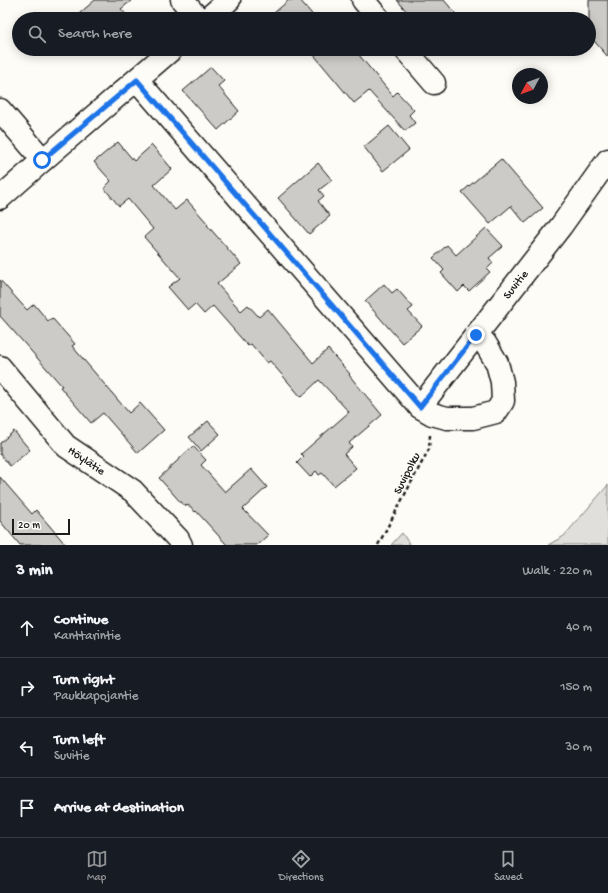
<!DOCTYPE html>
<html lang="en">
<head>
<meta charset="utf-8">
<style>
  :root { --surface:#171b24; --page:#242831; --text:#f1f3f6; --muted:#9ea1a6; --line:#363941; --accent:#919294 }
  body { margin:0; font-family:"Gochi Hand",sans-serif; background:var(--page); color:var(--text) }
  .compass { position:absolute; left:512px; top:68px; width:36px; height:36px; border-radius:50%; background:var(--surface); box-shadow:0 2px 10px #0003; rotate:229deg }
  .scale { position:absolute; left:12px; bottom:10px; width:58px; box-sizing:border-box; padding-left:4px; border:2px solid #1c1c1c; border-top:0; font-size:11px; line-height:14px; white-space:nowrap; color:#1c1c1c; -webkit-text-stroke:3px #fdfcf7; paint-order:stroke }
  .stop { position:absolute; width:12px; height:12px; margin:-9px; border:3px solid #1a73e8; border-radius:50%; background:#fff }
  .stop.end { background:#1a73e8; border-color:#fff; box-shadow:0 1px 4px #0008 }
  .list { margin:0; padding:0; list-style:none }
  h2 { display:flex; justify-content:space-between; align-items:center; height:52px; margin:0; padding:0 16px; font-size:17px }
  h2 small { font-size:13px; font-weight:400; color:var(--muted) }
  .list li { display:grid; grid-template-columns:26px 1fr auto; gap:12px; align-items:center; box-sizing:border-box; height:60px; padding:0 16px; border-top:1px solid var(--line) }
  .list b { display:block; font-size:15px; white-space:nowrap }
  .list p { margin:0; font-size:13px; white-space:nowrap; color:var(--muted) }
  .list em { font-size:13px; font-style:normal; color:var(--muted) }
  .icon { flex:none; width:22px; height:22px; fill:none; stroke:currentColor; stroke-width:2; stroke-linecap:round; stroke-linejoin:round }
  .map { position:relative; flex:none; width:608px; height:545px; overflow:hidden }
  .search { position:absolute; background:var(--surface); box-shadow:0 2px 10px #0003; left:12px; right:12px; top:12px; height:44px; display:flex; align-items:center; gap:10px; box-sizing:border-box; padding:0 14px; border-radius:22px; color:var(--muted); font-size:15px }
  .sheet { height:292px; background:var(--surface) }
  nav { display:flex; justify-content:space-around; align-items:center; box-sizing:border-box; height:56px; border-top:1px solid var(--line); background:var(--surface); font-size:11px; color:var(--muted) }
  nav a { display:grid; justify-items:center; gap:2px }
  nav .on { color:var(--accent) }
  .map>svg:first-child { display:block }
  .green { fill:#e0dfdb; stroke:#7e7e7c }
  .building { fill:#cccbc8; stroke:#1c1c1c }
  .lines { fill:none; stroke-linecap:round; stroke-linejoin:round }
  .minor-casing { stroke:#1c1c1c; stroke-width:25 }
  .path { stroke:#1c1c1c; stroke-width:2.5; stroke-dasharray:4 3; stroke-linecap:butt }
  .minor { stroke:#fdfcf7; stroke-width:22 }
  .route { stroke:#1a73e8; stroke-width:5 }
  .labels { text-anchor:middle; stroke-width:3; stroke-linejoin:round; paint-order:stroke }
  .street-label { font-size:12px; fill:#1c1c1c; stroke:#fdfcf7 }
</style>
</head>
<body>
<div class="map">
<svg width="608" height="545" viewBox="0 0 608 545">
  <rect width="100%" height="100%" fill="#fdfcf7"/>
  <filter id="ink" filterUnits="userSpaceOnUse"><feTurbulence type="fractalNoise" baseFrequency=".025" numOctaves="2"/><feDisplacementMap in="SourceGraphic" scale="8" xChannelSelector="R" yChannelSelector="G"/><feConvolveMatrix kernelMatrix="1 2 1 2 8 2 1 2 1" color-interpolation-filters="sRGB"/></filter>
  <g filter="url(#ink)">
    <g class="green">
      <path d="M 608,485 L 608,545 L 548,545 L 564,536 Z"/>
      <path d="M 402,533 L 410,545 L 391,545 Z"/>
    </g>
    <g class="building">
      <path d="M 95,0 L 132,0 L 121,9 L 130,19 L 73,19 Z"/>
      <path d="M 289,0 L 300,0 L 316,19 L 267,19 Z"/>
      <path d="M 397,0 L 444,0 L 460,19 L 413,19 Z"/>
      <path d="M 589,0 L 608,0 L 608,57 L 589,35 Z"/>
      <path d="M 309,49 L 354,49 L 393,96 L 397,92 L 414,110 L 409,115 L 415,123 L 405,131 L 369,91 L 354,103 Z"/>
      <path d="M 211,67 L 224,81 L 218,86 L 239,111 L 218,130 L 183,91 Z"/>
      <path d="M 389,126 L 409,150 L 383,171 L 364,147 Z"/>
      <path d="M 118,142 L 134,161 L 152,145 L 172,169 L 154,185 L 175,210 L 187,200 L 208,224 L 207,225 L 241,264 L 217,284 L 241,311 L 248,305 L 259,317 L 268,309 L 313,363 L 328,349 L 350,374 L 349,375 L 382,415 L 349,443 L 352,447 L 344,454 L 356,468 L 334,486 L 322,473 L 319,475 L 316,471 L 310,477 L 297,463 L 304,456 L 301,454 L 349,412 L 319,380 L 301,397 L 270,361 L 267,363 L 251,344 L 248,346 L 213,306 L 204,314 L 195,304 L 188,310 L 168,287 L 180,278 L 144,237 L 153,229 L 128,199 L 119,206 L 104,188 L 111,181 L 94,162 Z"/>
      <path d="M 501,159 L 543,208 L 525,223 L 511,206 L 490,224 L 462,192 Z"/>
      <path d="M 318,163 L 332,180 L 319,190 L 324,196 L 318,201 L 330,216 L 309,234 L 278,198 Z"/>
      <path d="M 486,228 L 503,246 L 489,258 L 493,263 L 487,269 L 490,272 L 469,291 L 464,286 L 458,292 L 441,273 L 444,270 L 433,258 L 447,245 L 456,255 Z"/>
      <path d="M 0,280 L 27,310 L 34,304 L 48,321 L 52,318 L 75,344 L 72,346 L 129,413 L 140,403 L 164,430 L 138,453 L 103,413 L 91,423 L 60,387 L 62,386 L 0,316 Z"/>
      <path d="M 384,284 L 392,293 L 397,289 L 413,307 L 408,311 L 422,326 L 402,343 L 365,301 Z"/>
      <path d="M 208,421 L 220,434 L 201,451 L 189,437 Z"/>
      <path d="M 14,431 L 30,450 L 10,466 L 0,454 L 0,443 Z"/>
      <path d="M 193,446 L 206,460 L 201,465 L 225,492 L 251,469 L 267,487 L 243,509 L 268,535 L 257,545 L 227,545 L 196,511 L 195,512 L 190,506 L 183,505 L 159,478 Z"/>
      <path d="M 0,477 L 32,514 L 36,510 L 66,545 L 20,545 L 0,521 Z"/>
    </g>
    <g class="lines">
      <g class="minor-casing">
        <g id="minor">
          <path d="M 182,0 L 199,19"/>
          <path d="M 363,0 L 379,19"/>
          <path d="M 207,19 L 229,0"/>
          <path d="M 405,49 L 434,83"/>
          <path d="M 137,80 L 420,407 L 432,414 L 447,418 L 473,418 L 496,412 L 503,401 L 502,382 L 497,363 L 485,343 L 476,335"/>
          <path d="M 0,110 L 43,160"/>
          <path d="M 0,198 L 43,160 L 172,49"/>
          <path d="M 0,367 L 66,446 L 133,491 L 178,539 L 181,545"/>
          <path d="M 420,407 L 561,226 L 608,160"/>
        </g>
      </g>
      <path class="path" d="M 378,545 L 429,449 L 430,435"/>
      <use href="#minor" class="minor"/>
    </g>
  </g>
  <g class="lines" filter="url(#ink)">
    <path class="route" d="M 42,160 L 137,80 L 420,407 L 476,335"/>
  </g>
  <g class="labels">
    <g class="street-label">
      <text transform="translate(515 284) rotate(-52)" y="4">Suvitie</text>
      <text transform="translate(87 460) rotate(34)" y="4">Höylätie</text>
      <text transform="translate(406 473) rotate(-63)" y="4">Suvipolku</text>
    </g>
  </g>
</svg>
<svg class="compass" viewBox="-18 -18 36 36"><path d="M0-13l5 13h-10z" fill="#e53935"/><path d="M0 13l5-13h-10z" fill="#9ea1a6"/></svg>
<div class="scale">20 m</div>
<div class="stop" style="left:42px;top:160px"></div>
<div class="stop end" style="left:476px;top:335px"></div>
<div class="search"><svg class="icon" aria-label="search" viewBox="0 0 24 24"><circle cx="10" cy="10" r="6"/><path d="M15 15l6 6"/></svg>Search here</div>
</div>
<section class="sheet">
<h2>3 min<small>Walk · 220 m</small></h2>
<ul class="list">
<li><svg class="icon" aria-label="ahead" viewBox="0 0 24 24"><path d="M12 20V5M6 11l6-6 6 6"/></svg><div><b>Continue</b><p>Kanttarintie</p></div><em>40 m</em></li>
<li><svg class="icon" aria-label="right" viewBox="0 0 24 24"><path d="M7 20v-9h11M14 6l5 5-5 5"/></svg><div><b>Turn right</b><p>Paukkapojantie</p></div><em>150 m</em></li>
<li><svg class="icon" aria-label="left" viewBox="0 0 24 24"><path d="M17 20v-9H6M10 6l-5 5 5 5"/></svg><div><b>Turn left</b><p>Suvitie</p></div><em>30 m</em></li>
<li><svg class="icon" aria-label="arrive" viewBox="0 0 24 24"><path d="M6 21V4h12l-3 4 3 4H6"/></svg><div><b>Arrive at destination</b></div></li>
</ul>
</section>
<nav>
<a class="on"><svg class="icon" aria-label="map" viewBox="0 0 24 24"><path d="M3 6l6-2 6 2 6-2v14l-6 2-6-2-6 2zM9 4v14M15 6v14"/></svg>Map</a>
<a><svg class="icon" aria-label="directions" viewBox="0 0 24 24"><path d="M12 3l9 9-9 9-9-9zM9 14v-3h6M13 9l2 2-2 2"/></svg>Directions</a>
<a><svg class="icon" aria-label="saved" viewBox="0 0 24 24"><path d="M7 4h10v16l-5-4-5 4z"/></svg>Saved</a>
</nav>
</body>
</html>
